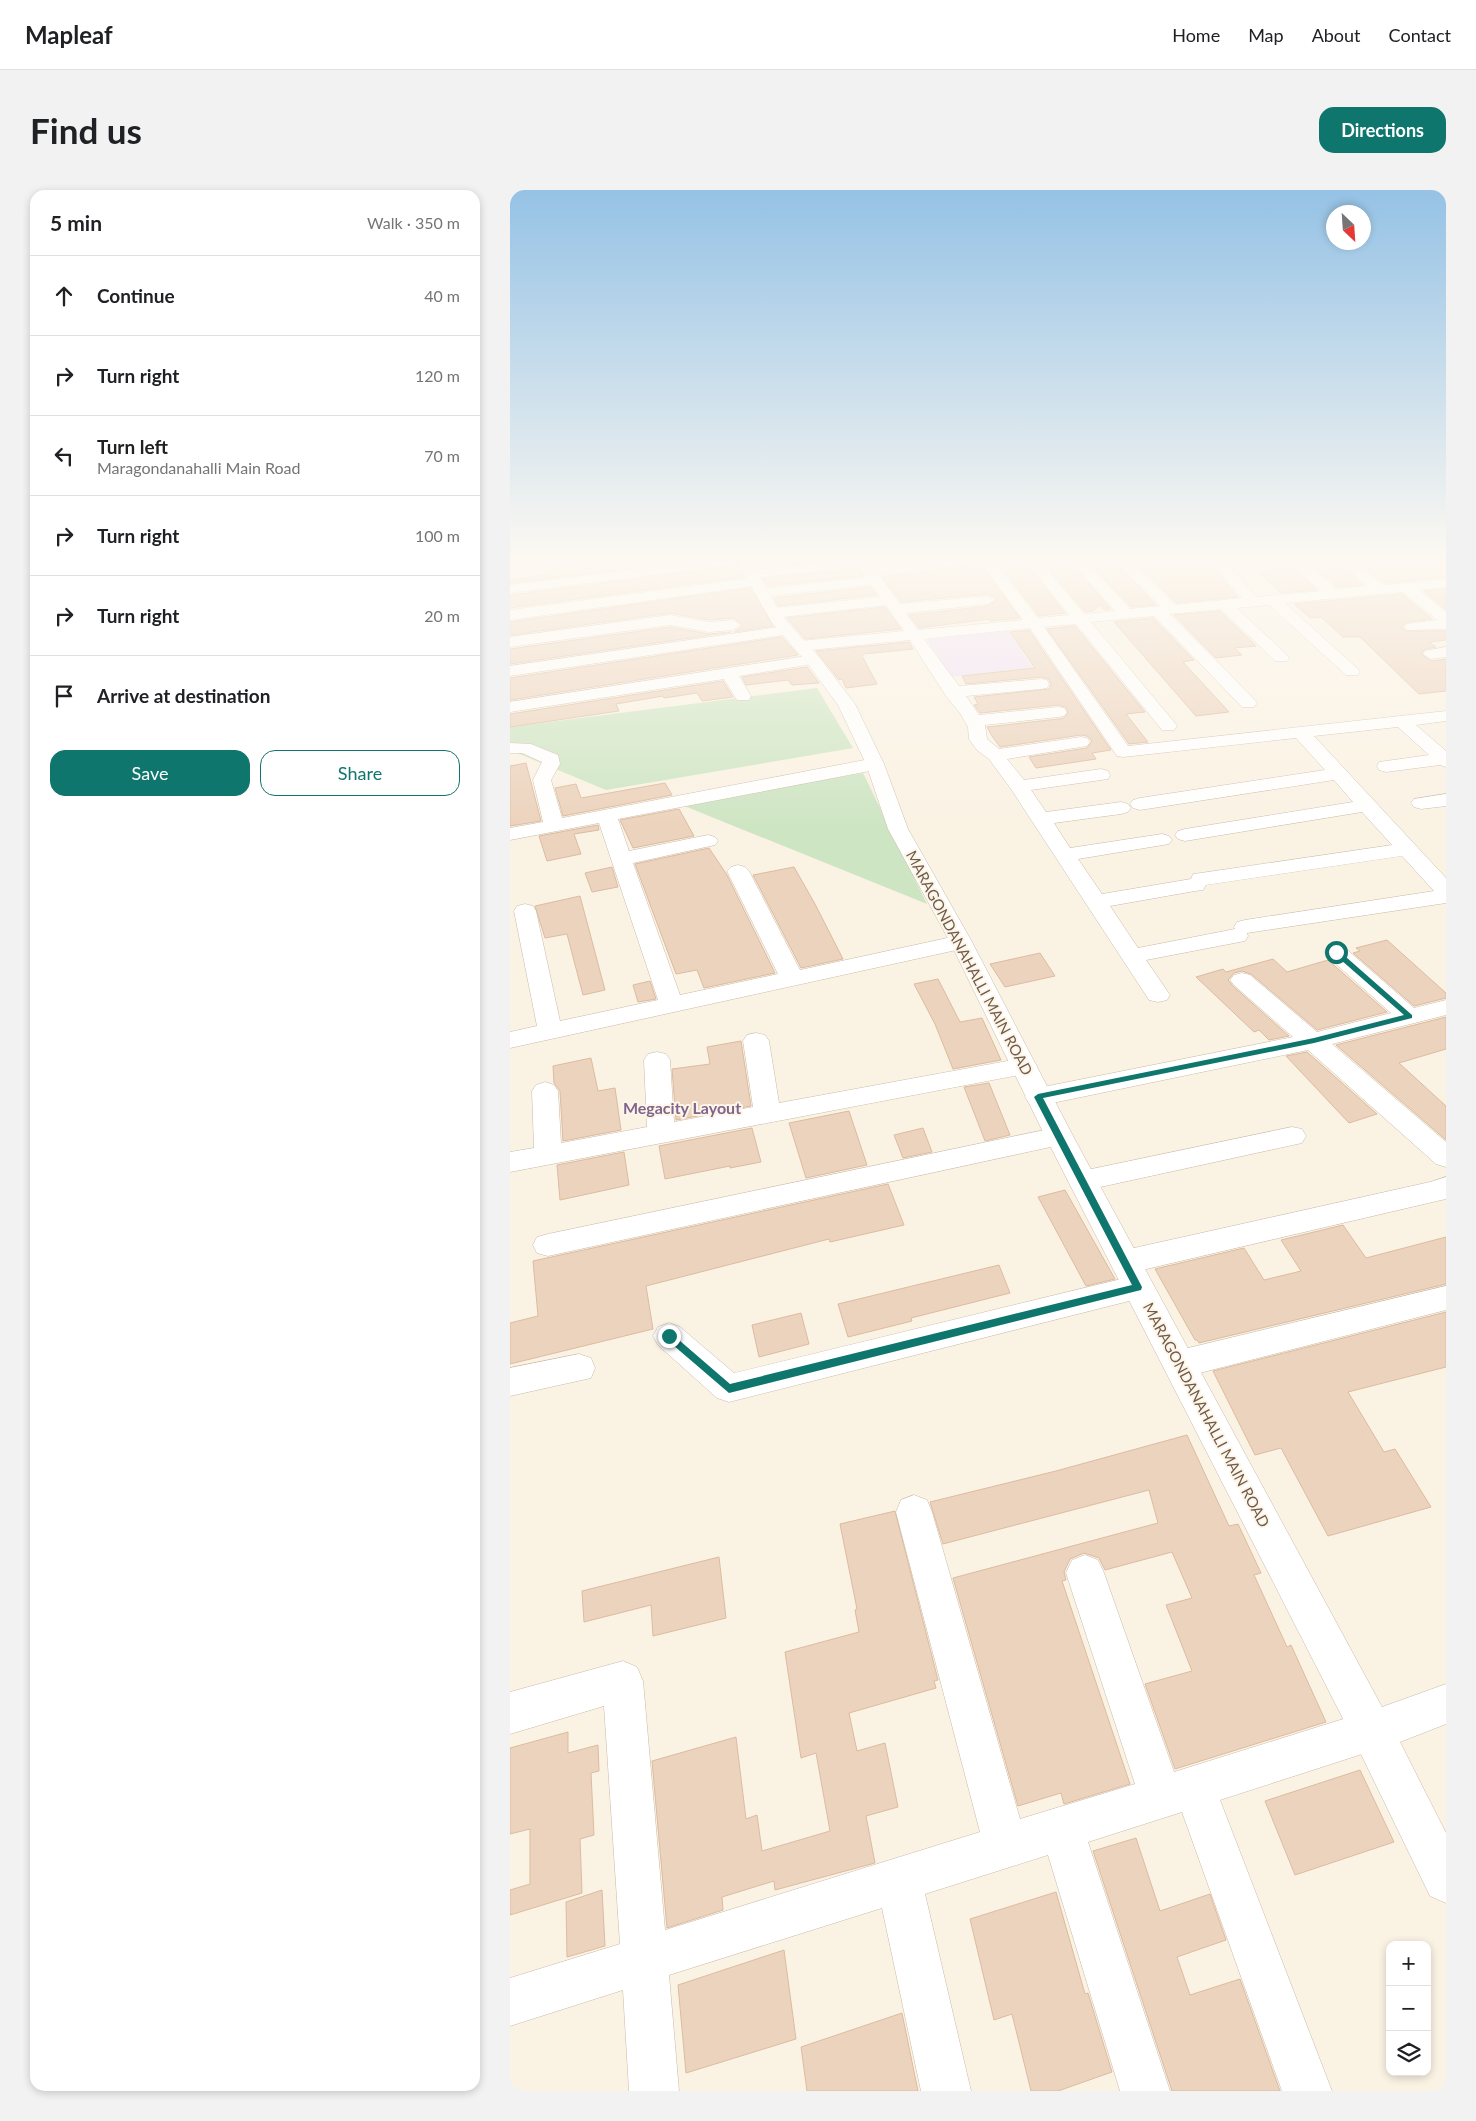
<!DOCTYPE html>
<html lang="en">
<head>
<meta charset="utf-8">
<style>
  :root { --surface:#fff; --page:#f2f2f2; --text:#202124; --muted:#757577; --line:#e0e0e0; --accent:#0f766e }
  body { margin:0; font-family:Lato,sans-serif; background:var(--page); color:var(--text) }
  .controls { position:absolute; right:15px; bottom:15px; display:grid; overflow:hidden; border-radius:10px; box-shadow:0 2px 8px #0003 }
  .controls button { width:45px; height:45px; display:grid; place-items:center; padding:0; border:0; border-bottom:1px solid var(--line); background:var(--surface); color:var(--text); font:25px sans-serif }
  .compass { position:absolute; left:816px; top:15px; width:45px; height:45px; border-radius:50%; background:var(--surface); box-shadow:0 2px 8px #0003; rotate:155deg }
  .stop { position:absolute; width:15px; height:15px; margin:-11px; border:4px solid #0f766e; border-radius:50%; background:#fff }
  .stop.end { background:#0f766e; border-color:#fff; box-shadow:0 1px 5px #0008 }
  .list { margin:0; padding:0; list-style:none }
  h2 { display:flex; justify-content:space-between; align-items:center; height:65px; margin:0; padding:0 20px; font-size:21px }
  h2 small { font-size:16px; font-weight:400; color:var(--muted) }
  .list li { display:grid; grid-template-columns:32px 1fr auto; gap:15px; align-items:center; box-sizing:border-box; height:80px; padding:0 20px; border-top:1px solid var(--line) }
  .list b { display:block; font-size:19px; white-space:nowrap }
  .list p { margin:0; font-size:16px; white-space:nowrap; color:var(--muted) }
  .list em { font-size:16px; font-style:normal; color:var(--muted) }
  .actions { display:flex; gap:10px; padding:15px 20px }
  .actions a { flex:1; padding:11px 0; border:1px solid var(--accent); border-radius:15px; text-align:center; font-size:18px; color:var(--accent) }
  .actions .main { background:var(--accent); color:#fff }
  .icon { flex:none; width:28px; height:28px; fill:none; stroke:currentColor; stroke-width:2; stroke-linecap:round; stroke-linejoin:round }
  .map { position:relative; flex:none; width:936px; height:1901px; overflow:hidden; border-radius:15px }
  header { display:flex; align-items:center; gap:30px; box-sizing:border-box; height:70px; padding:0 25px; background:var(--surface); border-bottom:1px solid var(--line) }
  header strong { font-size:24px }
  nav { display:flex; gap:28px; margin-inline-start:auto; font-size:18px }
  .intro { display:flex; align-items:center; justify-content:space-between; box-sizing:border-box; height:120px; padding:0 30px }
  h1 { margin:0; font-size:35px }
  .button { padding:12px 22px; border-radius:15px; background:var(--accent); color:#fff; font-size:18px; font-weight:700 }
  main { display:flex; gap:30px; padding:0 30px }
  aside { flex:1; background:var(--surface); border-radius:15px; box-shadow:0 2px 8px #0003 }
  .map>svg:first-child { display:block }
  .education { fill:#efe0f6 }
  .green { fill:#cee5c3 }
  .building { fill:#ecd3bd; stroke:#ddbb9f }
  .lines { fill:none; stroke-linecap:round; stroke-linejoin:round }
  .minor-casing { stroke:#c9baaa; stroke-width:1 }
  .tertiary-casing { stroke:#c9baaa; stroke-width:1 }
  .minor { fill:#fff; fill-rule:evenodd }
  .tertiary { fill:#fff; fill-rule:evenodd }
  .route { fill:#0f766e }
  .labels { text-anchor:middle; stroke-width:4; stroke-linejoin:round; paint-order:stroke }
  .street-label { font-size:15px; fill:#6f5a4b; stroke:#fdf6e8 }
  .neighbourhood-label { font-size:16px; font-weight:bold; fill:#80648c; stroke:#fdf6e8 }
</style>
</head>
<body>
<header>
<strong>Mapleaf</strong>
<nav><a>Home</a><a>Map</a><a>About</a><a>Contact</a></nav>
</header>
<div class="intro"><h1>Find us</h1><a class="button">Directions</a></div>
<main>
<aside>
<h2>5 min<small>Walk · 350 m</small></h2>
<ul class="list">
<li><svg class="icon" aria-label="ahead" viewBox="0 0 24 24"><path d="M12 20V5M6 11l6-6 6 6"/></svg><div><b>Continue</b></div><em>40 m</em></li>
<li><svg class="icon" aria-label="right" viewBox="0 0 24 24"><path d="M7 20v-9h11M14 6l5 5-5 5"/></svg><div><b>Turn right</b></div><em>120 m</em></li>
<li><svg class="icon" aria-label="left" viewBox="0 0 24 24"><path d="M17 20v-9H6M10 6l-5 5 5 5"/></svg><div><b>Turn left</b><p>Maragondanahalli Main Road</p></div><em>70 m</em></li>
<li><svg class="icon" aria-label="right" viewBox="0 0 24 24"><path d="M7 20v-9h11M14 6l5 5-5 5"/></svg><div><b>Turn right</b></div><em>100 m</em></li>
<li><svg class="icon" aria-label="right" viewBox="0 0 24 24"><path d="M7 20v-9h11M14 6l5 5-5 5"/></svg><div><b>Turn right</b></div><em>20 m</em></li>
<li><svg class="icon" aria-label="arrive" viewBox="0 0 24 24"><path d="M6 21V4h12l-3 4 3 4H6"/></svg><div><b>Arrive at destination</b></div></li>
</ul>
<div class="actions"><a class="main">Save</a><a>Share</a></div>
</aside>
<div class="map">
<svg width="936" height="1901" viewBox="0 0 936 1901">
  <rect width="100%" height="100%" fill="#faf2e3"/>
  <path class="education" d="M 497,439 L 524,479 L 441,487 L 416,448 Z"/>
  <g class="green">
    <path d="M 307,498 L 343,558 L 96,600 L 0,560 L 0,537 Z"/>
    <path d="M 353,583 L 417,714 L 172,615 Z"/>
  </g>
  <g class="building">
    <path d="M 63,371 L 139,371 L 139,376 L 0,393 L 0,390 L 35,385 L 31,375 Z"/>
    <path d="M 243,371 L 312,371 L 247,378 Z"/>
    <path d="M 458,371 L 468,371 L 510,428 L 480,431 L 479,429 L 409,438 L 399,425 L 478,416 L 487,409 L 478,404 L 391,412 L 372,387 L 450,378 L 457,375 Z"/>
    <path d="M 486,371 L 514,371 L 555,423 L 529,426 Z"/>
    <path d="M 532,371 L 559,371 L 601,419 L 594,420 L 590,415 L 583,421 L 575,422 Z"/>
    <path d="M 577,371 L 604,371 L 646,415 L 621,417 Z"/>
    <path d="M 655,371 L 697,371 L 728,407 L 666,413 L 626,373 Z"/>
    <path d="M 752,371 L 778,371 L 807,400 L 771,403 L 749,383 L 764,382 Z"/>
    <path d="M 797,371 L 828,371 L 853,395 L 827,397 Z"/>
    <path d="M 848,371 L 936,371 L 936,387 L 874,393 Z"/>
    <path d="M 227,374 L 234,387 L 0,418 L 0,405 L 222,377 Z"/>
    <path d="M 348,379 L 353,386 L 257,396 L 253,389 Z"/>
    <path d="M 360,397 L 367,405 L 268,416 L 264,408 Z"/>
    <path d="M 240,398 L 263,436 L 224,442 L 233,436 L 224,428 L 199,430 L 160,423 L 0,445 L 0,432 Z"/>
    <path d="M 936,399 L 936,420 L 914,401 Z"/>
    <path d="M 892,404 L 922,429 L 897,432 L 892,437 L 896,441 L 936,441 L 936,450 L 919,452 L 926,457 L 915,459 L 911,464 L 921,471 L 936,469 L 936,501 L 909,504 L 850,447 L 833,447 L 811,427 L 800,428 L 784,414 Z"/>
    <path d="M 375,417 L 391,439 L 295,449 L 277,428 Z"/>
    <path d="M 710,421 L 746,456 L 724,458 L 732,465 L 706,468 L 664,425 Z"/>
    <path d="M 643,428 L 684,470 L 673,472 L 719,522 L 686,526 L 604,432 Z"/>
    <path d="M 565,436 L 635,522 L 616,524 L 638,552 L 619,554 L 537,439 Z"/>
    <path d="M 160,437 L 199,444 L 221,442 L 0,474 L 0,459 Z"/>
    <path d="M 519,440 L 601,560 L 582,563 L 586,569 L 526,578 L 519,567 L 577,558 L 582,551 L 577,546 L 571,545 L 490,557 L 482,546 L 477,537 L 548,529 L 554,528 L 558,523 L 556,517 L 548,515 L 470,523 L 464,515 L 468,514 L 464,507 L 539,499 L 541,495 L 539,489 L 531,487 L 456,494 L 452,486 L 525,478 L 500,442 Z"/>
    <path d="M 272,447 L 288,465 L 0,510 L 0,488 Z"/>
    <path d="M 399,452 L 403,459 L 354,464 L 352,466 L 367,494 L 336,498 L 332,489 L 329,490 L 306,461 Z"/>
    <path d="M 297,477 L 309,493 L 282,495 L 278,490 L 236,495 L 232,487 Z"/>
    <path d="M 213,491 L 223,507 L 192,511 L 187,503 L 154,508 L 153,506 L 106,514 L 109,521 L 0,537 L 0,524 Z"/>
    <path d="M 16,573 L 31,631 L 0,636 L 0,576 Z"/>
    <path d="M 155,593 L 162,605 L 53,626 L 45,598 L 66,594 L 71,608 Z"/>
    <path d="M 169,619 L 184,646 L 123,658 L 110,630 Z"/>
    <path d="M 88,635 L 89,640 L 64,644 L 71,664 L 37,671 L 29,646 Z"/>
    <path d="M 199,658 L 217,685 L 265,783 L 194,798 L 187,780 L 166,784 L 125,674 Z"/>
    <path d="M 102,677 L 108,697 L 82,702 L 75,683 Z"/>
    <path d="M 284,677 L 305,714 L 333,769 L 291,778 L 243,685 Z"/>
    <path d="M 70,706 L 95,800 L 73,805 L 57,744 L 35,748 L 25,716 Z"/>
    <path d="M 877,750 L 936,803 L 936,808 L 904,816 L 843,763 L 850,761 L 846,758 Z"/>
    <path d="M 530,763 L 545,786 L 495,797 L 480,774 Z"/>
    <path d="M 763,769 L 777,782 L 818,770 L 877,822 L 807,840 L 741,784 L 732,781 L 724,783 L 718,790 L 723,796 L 779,846 L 759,850 L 749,840 L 744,842 L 686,787 L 713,779 L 716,782 Z"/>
    <path d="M 428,789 L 450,832 L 472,828 L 491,870 L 443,879 L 425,834 L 404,794 Z"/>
    <path d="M 140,791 L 146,809 L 128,812 L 123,795 Z"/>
    <path d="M 936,827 L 936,859 L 889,873 L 936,916 L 936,950 L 826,855 Z"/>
    <path d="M 231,851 L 241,916 L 166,930 L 162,879 L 200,874 L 197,857 Z"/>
    <path d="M 797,862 L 867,924 L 839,933 L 776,866 Z"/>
    <path d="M 81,868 L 88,901 L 105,898 L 111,940 L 53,951 L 50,901 L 44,893 L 43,876 Z"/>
    <path d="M 479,893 L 500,945 L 475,951 L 454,897 Z"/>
    <path d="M 339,921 L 357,975 L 296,988 L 279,933 Z"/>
    <path d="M 242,938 L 251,972 L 220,978 L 220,976 L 155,989 L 149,956 Z"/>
    <path d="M 413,938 L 422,962 L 393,968 L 384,945 Z"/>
    <path d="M 114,962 L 119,995 L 50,1010 L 47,975 Z"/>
    <path d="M 378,994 L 394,1035 L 320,1052 L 319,1049 L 136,1096 L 143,1139 L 0,1174 L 0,1133 L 28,1126 L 23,1071 Z"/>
    <path d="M 555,1000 L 605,1089 L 576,1096 L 528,1007 Z"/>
    <path d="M 833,1035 L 856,1068 L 936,1047 L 936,1094 L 689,1153 L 687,1150 L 685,1150 L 645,1079 L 734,1058 L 754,1090 L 791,1081 L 771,1050 Z"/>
    <path d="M 489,1075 L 500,1103 L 401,1128 L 402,1131 L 338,1147 L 328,1114 Z"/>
    <path d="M 936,1122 L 936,1177 L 838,1202 L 874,1262 L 885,1259 L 921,1317 L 818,1346 L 771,1258 L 745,1265 L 703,1181 Z"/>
    <path d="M 291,1123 L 299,1154 L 249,1167 L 242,1135 Z"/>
    <path d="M 677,1245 L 719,1336 L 728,1334 L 751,1383 L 744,1385 L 777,1457 L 781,1455 L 816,1532 L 665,1579 L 635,1494 L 682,1481 L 656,1415 L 682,1408 L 662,1362 L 595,1380 L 589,1368 L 574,1363 L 560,1369 L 554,1382 L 556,1390 L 552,1391 L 620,1594 L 554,1614 L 551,1603 L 508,1616 L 443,1388 L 648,1333 L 639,1300 L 433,1354 L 420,1312 L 546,1281 Z"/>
    <path d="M 385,1321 L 428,1490 L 424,1491 L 426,1498 L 339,1523 L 347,1561 L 375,1553 L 388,1617 L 356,1626 L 365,1673 L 265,1700 L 264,1691 L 212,1707 L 213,1720 L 157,1738 L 142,1571 L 226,1547 L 236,1629 L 247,1625 L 252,1661 L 320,1641 L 306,1563 L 291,1568 L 275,1462 L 349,1442 L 345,1420 L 347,1419 L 330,1334 Z"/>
    <path d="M 209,1367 L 216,1428 L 143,1446 L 141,1415 L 74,1432 L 72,1401 Z"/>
    <path d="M 58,1542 L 58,1563 L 88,1555 L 89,1581 L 81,1583 L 84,1645 L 70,1649 L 72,1703 L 0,1725 L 0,1700 L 20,1694 L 20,1639 L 0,1644 L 0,1558 Z"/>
    <path d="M 850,1580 L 884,1652 L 785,1685 L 755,1611 Z"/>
    <path d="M 626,1648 L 650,1721 L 700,1704 L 716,1750 L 667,1767 L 680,1805 L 730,1789 L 770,1901 L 662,1901 L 583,1661 Z"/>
    <path d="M 92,1700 L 95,1756 L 57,1767 L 56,1712 Z"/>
    <path d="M 546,1702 L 575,1804 L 578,1803 L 602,1882 L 548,1901 L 521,1901 L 502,1824 L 484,1830 L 460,1729 Z"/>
    <path d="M 274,1760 L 286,1849 L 176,1883 L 168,1795 Z"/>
    <path d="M 392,1823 L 408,1901 L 297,1901 L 291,1857 Z"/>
  </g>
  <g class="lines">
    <g class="minor-casing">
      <g id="minor">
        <path d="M 191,371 L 229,371 L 222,375 L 0,403 L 0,395 Z"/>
        <path d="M 326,371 L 359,371 L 363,377 L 424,371 L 456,371 L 455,375 L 450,376 L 369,385 L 390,414 L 478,406 L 485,410 L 478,414 L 396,423 L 408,440 L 513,430 L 470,371 L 484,371 L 528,428 L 559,425 L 516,371 L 530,371 L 574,424 L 605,421 L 561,371 L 575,371 L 620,419 L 650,416 L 606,371 L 621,371 L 665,415 L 732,408 L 700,371 L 714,371 L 747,407 L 811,401 L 780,371 L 795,371 L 826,399 L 857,396 L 830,371 L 845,371 L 873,395 L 936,389 L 936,397 L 909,400 L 936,422 L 936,439 L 897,440 L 894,437 L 897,434 L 927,430 L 893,402 L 775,413 L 848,479 L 850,482 L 848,485 L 836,485 L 759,415 L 727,418 L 777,465 L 779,468 L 777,471 L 765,471 L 711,419 L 660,424 L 744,509 L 747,513 L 744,517 L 732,517 L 644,426 L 581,432 L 664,532 L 667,536 L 664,540 L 652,540 L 566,434 L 534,437 L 618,556 L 936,521 L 936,531 L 906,535 L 936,561 L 936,577 L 930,575 L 876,582 L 869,580 L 867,576 L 869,572 L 919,565 L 888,537 L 804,546 L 936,688 L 936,713 L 737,743 L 738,746 L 735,751 L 636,770 L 660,805 L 657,810 L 648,812 L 639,810 L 501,599 L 479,569 L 467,560 L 459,549 L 458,537 L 450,523 L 436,506 L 400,450 L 290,461 L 282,456 L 290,451 L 394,441 L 376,415 L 264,428 L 256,423 L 264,418 L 370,407 L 361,395 L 251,407 L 244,403 L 251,399 L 356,387 L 349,377 L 245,388 L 252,392 L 250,395 L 0,430 L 0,420 L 242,388 L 236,387 L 234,384 L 236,381 ZM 520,438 L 607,566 L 613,567 L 786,548 L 815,580 L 630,608 L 623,610 L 620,614 L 623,618 L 630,620 L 824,590 L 843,612 L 675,639 L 668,641 L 665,645 L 668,649 L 675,651 L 852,622 L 882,655 L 691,683 L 683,684 L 681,689 L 592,704 L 568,669 L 659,654 L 662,650 L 659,646 L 652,644 L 560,658 L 544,633 L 611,624 L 618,622 L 621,618 L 618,614 L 611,612 L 536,622 L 521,600 L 598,589 L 600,585 L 598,581 L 591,579 L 514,590 L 497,569 L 577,556 L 580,552 L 577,548 L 571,547 L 489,559 L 477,549 L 475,535 L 548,527 L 554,526 L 557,522 L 554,518 L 548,517 L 469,525 L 456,506 L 531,499 L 537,498 L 539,494 L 537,490 L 531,489 L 449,496 L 414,449 ZM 892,666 L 924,701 L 735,730 L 727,732 L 724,737 L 725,739 L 628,758 L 600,716 L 685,701 L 693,700 L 696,695 Z"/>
        <path d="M 160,425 L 199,432 L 223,430 L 231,435 L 223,440 L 199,442 L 160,435 L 0,457 L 0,447 Z"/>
        <path d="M 276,436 L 281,438 L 284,441 L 281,444 L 0,486 L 0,476 Z"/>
        <path d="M 936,457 L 936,467 L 921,469 L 913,464 L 915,461 Z"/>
        <path d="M 303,465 L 311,470 L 309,473 L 229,486 L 241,506 L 239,510 L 227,510 L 214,489 L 0,522 L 0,512 Z"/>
        <path d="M 0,553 L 21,554 L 48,565 L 50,574 L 41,590 L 52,628 L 365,568 L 372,570 L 374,574 L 372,578 L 365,580 L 108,629 L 119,661 L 198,645 L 205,647 L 208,651 L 205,655 L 123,673 L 170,805 L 268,784 L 217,681 L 221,677 L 228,675 L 235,677 L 239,681 L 290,780 L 451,745 L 459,747 L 462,752 L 459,757 L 451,759 L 0,858 L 0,842 L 27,836 L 4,721 L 7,716 L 15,714 L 23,716 L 26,721 L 50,831 L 148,810 L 89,633 L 0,650 L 0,638 L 33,632 L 23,590 L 32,572 L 12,563 L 0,563 Z"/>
        <path d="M 936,604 L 936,616 L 911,619 L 904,617 L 901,613 L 904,609 Z"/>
        <path d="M 826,755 L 834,757 L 904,818 L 936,810 L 936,825 L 822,854 L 936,952 L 936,977 L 926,974 L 798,860 L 528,916 L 519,913 L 515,907 L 519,901 L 528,898 L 783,847 L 724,795 L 720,790 L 724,785 L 732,783 L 740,785 L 807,842 L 881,823 L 818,767 L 814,762 L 818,757 Z"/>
        <path d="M 246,843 L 255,845 L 259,851 L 269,913 L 514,868 L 523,870 L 527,876 L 523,882 L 514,884 L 0,982 L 0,962 L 24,958 L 22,901 L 26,895 L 35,892 L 44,895 L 48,901 L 51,953 L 137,937 L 134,870 L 138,864 L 147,862 L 156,864 L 160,870 L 164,932 L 243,917 L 233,851 L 237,845 Z"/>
        <path d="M 549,937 L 559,939 L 563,946 L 559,953 L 38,1066 L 27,1063 L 23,1055 L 27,1047 L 38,1044 Z"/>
        <path d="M 782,937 L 792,939 L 796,946 L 792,953 L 572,1001 L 562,998 L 558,991 L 562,984 L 572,981 Z"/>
        <path d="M 936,987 L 936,1009 L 927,1011 L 615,1084 L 604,1080 L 600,1072 L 604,1064 L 615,1060 L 920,992 Z"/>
        <path d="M 628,1085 L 639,1088 L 643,1097 L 639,1106 L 219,1212 L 207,1208 L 148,1155 L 143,1146 L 148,1137 L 159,1133 L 170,1137 L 224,1183 Z"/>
        <path d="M 936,1096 L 936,1120 L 670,1188 L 658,1184 L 654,1174 L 658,1164 L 670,1160 Z"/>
        <path d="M 69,1164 L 81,1168 L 85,1178 L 81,1188 L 0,1206 L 0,1178 Z"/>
        <path d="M 404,1305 L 417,1310 L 422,1322 L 510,1629 L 625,1594 L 556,1383 L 562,1370 L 575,1365 L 588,1370 L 594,1383 L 664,1582 L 862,1520 L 877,1526 L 883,1541 L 877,1556 L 710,1610 L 822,1901 L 772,1901 L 672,1622 L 578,1652 L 660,1901 L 610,1901 L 538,1665 L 415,1704 L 461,1901 L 411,1901 L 372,1718 L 159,1785 L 169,1901 L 119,1901 L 113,1800 L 0,1836 L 0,1788 L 110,1754 L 94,1516 L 0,1544 L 0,1502 L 113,1471 L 127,1477 L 133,1491 L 155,1740 L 470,1642 L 386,1322 L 391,1310 Z"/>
      </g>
    </g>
    <g class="tertiary-casing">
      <path id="tertiary" d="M 227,371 L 241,371 L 272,426 L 309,467 L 345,514 L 374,574 L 398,639 L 462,752 L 563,946 L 872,1517 L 936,1494 L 936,1534 L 890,1552 L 936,1643 L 936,1713 L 920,1706 L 847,1556 L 535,946 L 440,752 L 378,639 L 356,574 L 328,515 L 297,473 L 261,431 Z"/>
    </g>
    <use href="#minor" class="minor"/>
    <use href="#tertiary" class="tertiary"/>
  </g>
  <linearGradient id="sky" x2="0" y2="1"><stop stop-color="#95c2e5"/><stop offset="0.58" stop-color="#fdf9f2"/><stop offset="1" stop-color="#fdf9f2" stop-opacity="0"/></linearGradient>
  <rect width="936" height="637" fill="url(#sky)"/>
  <path class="route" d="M 823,760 L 828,760 L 902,825 L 902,828 L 804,853 L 533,908 L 632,1097 L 631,1100 L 219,1203 L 156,1149 L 156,1144 L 162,1144 L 220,1194 L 622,1095 L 524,907 L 528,904 L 804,848 L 894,825 L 823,763 Z"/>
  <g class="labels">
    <g class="street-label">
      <text transform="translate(459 773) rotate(62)" y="5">MARAGONDANAHALLI MAIN ROAD</text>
      <text transform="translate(696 1225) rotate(62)" y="5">MARAGONDANAHALLI MAIN ROAD</text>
    </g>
    <g class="neighbourhood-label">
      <text x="172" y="924">Megacity Layout</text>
    </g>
  </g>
</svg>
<div class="controls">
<button>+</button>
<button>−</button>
<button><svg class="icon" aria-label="layers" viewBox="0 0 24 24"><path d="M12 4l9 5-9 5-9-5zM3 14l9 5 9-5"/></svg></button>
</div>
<svg class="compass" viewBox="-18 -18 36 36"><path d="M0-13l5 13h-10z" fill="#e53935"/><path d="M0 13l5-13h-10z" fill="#757577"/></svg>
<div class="stop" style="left:826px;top:762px"></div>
<div class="stop end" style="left:159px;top:1146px"></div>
</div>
</main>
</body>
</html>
